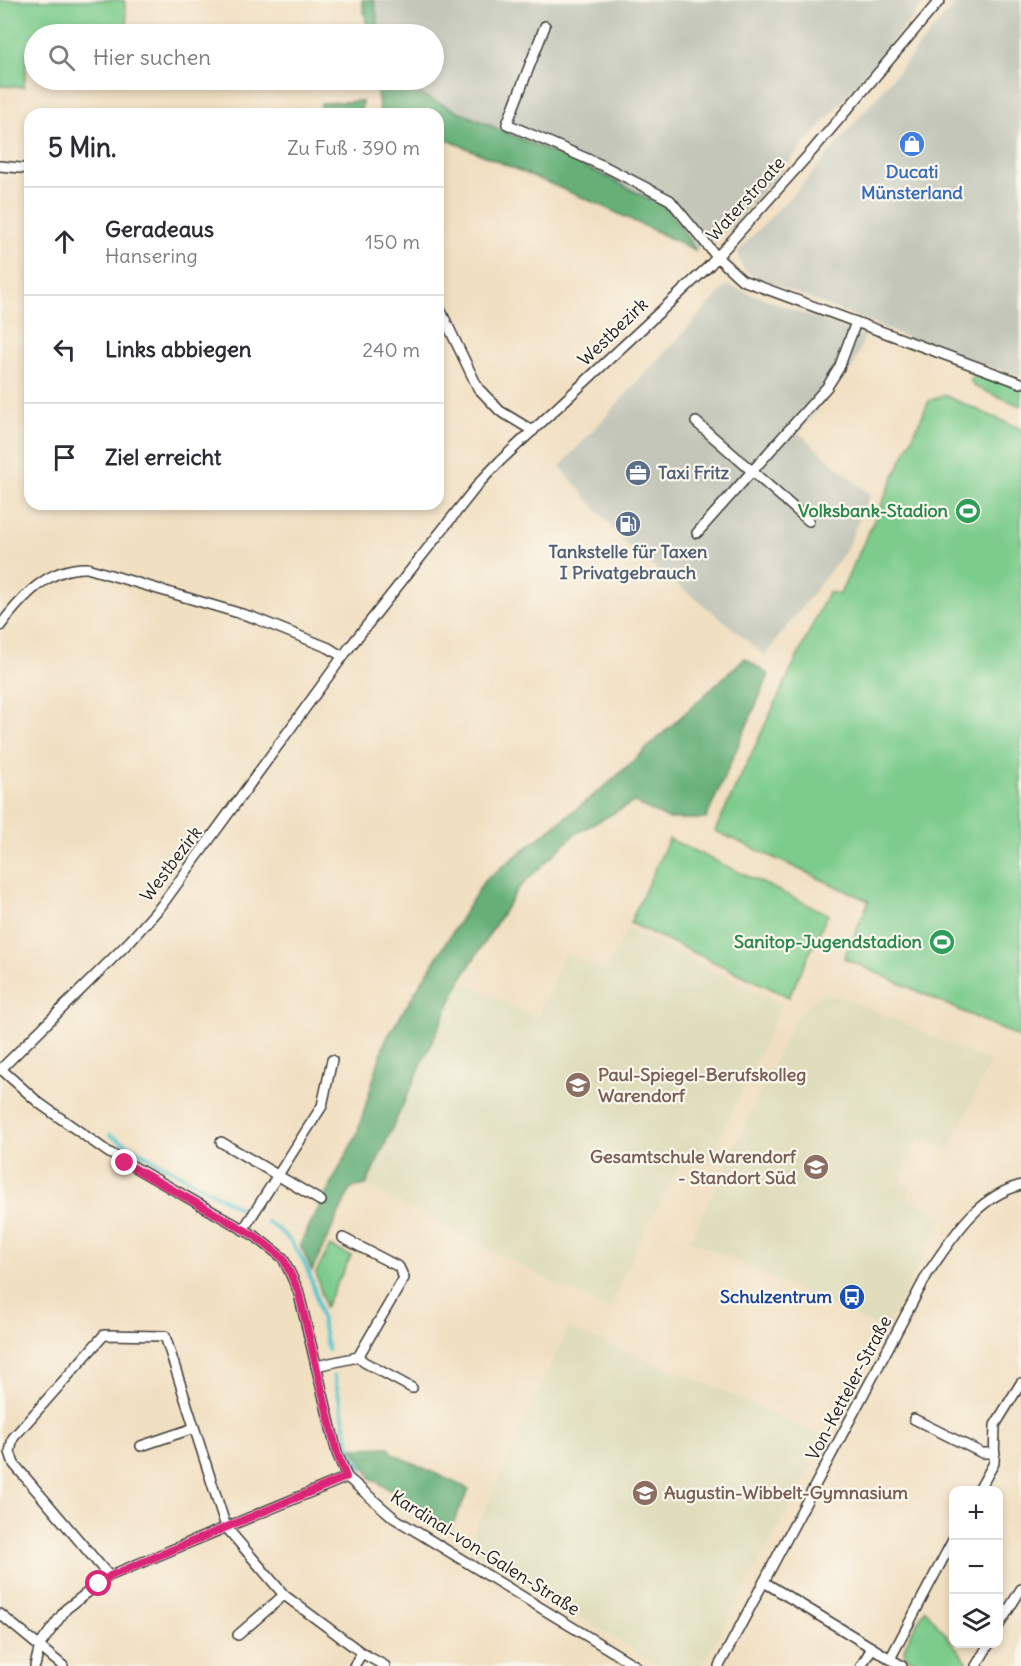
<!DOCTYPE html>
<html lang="de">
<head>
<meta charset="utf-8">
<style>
  :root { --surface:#fff; --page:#f2f2f3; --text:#2b2b33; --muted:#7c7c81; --line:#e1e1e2 }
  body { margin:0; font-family:Delius,sans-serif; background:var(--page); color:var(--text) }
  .controls { position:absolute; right:18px; bottom:18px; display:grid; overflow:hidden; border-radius:12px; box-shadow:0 3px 9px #0003 }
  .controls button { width:54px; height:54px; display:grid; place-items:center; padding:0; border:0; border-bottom:2px solid var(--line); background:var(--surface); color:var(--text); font:30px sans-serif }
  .stop { position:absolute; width:18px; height:18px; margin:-14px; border:4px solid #db2777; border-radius:50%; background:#fff }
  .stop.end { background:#db2777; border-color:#fff; box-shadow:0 2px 6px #0008 }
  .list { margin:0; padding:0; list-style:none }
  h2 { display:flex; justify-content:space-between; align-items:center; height:78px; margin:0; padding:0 24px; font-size:26px }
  h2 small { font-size:20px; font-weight:400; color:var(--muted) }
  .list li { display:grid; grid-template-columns:39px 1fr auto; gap:18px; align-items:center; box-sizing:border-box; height:108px; padding:0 24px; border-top:2px solid var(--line) }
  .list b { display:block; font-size:22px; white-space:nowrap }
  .list p { margin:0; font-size:20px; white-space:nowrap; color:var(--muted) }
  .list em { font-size:20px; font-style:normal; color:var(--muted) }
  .icon { flex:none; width:33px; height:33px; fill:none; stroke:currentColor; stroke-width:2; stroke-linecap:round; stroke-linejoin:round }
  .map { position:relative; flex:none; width:1021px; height:1666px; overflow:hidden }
  .search { position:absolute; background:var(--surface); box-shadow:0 3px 9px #0003; left:24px; top:24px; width:420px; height:66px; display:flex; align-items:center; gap:15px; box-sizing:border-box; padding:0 21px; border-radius:33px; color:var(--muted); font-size:22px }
  .panel { position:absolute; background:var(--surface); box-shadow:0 3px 9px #0003; left:24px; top:108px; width:420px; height:402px; border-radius:18px }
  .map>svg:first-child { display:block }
  .built { fill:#dfddbb }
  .industrial { fill:#c3c6b9 }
  .green { fill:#7dcc8c; stroke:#4c7454; stroke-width:1.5 }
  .forest { fill:#66b078; stroke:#41664a; stroke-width:1.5 }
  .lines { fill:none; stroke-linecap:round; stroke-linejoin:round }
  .stream { stroke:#57c4ce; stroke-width:4 }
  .street-casing { stroke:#3c3935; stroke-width:12 }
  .street { stroke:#fff; stroke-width:9 }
  .route { stroke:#db2777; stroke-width:8 }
  .labels { text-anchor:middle; stroke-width:4.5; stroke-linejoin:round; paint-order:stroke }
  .shop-label { font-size:18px; font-weight:bold; fill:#366cbe; stroke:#fbf7ec }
  .street-label { font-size:18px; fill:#1c1c1c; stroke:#fbf7ec }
  .service-label { font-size:18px; font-weight:bold; fill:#4e5e75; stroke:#fbf7ec; text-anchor:start }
  .leisure-label { font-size:18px; font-weight:bold; fill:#27864d; stroke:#fbf7ec; text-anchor:end }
  .education-label { font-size:18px; font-weight:bold; fill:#785e54; stroke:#fbf7ec; text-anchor:start }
  .transit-label { font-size:18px; font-weight:bold; fill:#164399; stroke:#fbf7ec; text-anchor:end }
</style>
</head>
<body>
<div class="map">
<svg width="1021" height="1666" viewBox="0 0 1021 1666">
  <rect width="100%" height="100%" fill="#fbf7ec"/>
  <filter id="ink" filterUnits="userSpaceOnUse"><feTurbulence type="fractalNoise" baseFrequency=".0167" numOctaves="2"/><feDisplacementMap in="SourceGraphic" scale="12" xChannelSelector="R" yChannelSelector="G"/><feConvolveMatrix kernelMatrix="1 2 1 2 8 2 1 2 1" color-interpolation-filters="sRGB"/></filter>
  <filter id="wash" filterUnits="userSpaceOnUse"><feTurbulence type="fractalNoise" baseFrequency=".008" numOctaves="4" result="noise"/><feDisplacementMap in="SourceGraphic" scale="24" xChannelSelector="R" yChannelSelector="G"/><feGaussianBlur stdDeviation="1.35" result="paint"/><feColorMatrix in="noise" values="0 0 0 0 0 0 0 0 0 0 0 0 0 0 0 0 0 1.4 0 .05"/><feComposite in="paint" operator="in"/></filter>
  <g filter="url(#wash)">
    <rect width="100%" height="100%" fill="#f1dfc1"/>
    <g class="built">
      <path d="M 627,929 L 782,1004 L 711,1158 L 698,1152 L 682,1162 L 641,1237 L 609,1309 L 567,1290 L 366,1185 L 460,981 L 537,1018 L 565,953 L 605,971 Z"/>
      <path d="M 821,994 L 846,998 L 990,1062 L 948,1152 L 919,1138 L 900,1182 L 911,1187 L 906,1198 L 944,1216 L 885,1331 L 691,1240 L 794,1020 Z"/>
      <path d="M 568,1328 L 713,1386 L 827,1439 L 702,1666 L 658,1666 L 468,1546 Z"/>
    </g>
    <g class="industrial">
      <path d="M 374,0 L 927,0 L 833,112 L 729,229 L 695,250 L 668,209 L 603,175 L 387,80 L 434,80 L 434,34 L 380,34 Z"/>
      <path d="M 958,0 L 1021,0 L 1021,376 L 953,356 L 751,275 L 743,269 L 739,258 L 738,251 L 811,175 Z"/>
      <path d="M 727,285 L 865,336 L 852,369 L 798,432 L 870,495 L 845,552 L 764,656 L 727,623 L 628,547 L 560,466 Z"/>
    </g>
    <g class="green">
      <path d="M 0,0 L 124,0 L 129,34 L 34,34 L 34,52 L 27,53 L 24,87 L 0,86 Z"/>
      <path d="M 976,373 L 1021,389 L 1021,406 L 975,387 L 970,380 Z"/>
      <path d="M 944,395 L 1021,429 L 1021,1038 L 844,958 L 869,901 L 715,831 L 828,592 L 840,594 L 929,401 Z"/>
      <path d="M 669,839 L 828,914 L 789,997 L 630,923 Z"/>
      <path d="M 330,1246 L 351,1256 L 325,1307 L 316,1273 Z"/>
      <path d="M 925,1609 L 967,1661 L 964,1666 C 950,1666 896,1666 905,1647 C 909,1634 919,1621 925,1609 Z"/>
    </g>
    <g class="forest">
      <path d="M 362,0 L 374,0 L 380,34 L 368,34 Z"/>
      <path d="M 375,80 L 387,80 L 603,175 L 668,209 L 695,250 L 600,205 L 438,136 L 438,114 L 380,112 Z"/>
      <path d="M 362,101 L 361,114 L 321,114 L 321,103 Z"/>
      <path d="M 745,658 L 769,675 L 706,819 L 668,819 L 634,802 L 575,834 L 517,890 L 460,981 L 366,1185 L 351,1188 L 312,1271 L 300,1244 L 357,1134 L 385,1041 L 484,881 L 609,783 Z"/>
      <path d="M 389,1447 L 393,1454 L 469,1489 L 451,1528 L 371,1478 L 353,1448 Z"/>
    </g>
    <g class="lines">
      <g class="stream">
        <path d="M 110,1135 L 241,1209"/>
        <path d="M 267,1222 C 313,1248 317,1303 328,1350"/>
        <path d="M 334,1375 L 351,1452 L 362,1469"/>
      </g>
    </g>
  </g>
  <g filter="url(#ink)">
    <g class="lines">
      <g class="street-casing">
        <g id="street">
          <path d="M 545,26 L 507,124 L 606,167 L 670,200 L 717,257 L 742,280 L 1021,383"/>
          <path d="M 0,166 L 30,169"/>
          <path d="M 438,305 L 478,388 L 500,411 L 533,431"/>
          <path d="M 696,422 L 809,521"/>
          <path d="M 697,533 L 827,387 L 839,368 L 856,322"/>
          <path d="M 0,626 C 22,597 48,567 87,568 L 252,617 L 329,648 L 343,657"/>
          <path d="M 1,1069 L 39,1103 L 108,1152 L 255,1236 L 283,1258 L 298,1290 L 337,1453 L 347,1477 L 394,1518 L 636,1666"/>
          <path d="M 0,1070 L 130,941 L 161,906 L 349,648 L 480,482 L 500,461 L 709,266 L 812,151 L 940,0"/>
          <path d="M 221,1142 L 321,1201"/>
          <path d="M 243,1230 L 322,1106 L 332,1060"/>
          <path d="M 358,1357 L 364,1362 L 412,1388"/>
          <path d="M 316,1366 L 358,1357 L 404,1278 L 399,1267 L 343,1238"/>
          <path d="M 914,1419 L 982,1453 L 995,1453"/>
          <path d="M 141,1446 L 194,1428"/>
          <path d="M 979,1490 L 994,1463 L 995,1425 L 1021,1383"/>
          <path d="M 109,1576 L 14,1464 L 10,1452 L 13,1438 L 104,1335 L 165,1336 L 226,1527 L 284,1595 L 362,1653 L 385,1666"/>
          <path d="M 764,1582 L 902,1666"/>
          <path d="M 0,1614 L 63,1666"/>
          <path d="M 998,1627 L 1021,1589"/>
          <path d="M 238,1635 L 284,1595"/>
          <path d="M 890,1659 L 954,1538"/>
          <path d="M 35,1666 L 40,1645 L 66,1609 L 109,1576 L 347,1477"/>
          <path d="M 354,1666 L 362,1653"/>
          <path d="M 719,1666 L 928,1273 C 954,1236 975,1198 1021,1185"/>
          <path d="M 861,1666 L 872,1648"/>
          <path d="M 976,1666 L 989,1644"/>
        </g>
      </g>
      <use href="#street" class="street"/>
    </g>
  </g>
  <g class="lines" filter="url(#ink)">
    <path class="route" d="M 99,1584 L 110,1576 L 346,1477 L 337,1453 L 298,1290 L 283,1258 L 255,1236 L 125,1163"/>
  </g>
  <defs>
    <g id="shop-disc" transform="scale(1.35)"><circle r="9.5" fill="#3f7fe0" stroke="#fbf7ec"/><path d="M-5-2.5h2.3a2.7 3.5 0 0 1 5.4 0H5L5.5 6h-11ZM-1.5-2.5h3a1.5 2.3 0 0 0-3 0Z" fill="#fff"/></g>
    <g id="office-disc" transform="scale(1.35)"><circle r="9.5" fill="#5c6f8a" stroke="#fbf7ec"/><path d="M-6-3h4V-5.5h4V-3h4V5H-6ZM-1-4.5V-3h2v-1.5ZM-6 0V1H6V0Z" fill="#fff"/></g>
    <g id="stadium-disc" transform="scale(1.35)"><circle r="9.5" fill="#2e9e5b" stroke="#fbf7ec"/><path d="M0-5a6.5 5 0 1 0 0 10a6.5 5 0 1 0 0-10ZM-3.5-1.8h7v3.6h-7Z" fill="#fff"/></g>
    <g id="fuel-disc" transform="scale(1.35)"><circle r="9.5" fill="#5c6f8a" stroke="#fbf7ec"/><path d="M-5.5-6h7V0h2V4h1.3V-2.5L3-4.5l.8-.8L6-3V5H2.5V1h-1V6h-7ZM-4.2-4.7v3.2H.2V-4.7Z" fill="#fff"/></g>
    <g id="school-disc" transform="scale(1.35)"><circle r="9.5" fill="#8d6e63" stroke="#fbf7ec"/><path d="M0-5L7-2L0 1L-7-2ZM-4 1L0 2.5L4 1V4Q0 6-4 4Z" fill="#fff"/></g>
    <g id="bus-disc" transform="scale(1.35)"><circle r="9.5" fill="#1a4fb4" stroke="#fbf7ec"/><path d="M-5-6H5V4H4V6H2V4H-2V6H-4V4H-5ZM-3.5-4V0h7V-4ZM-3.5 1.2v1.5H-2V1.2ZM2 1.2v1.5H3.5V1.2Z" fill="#fff"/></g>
  </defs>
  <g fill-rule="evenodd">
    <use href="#shop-disc" x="912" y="144"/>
    <use href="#office-disc" x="638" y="473"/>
    <use href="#stadium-disc" x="968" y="511"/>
    <use href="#fuel-disc" x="628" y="524"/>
    <use href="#stadium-disc" x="942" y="942"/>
    <use href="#school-disc" x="578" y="1085"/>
    <use href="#school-disc" x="816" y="1167"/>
    <use href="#bus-disc" x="852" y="1297"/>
    <use href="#school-disc" x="645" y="1493"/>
  </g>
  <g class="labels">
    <g class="shop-label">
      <text x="912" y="178">Ducati<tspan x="912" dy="21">Münsterland</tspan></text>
    </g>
    <g class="street-label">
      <text transform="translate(746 199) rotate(-48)" y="6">Waterstroate</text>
      <text transform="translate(613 332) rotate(-44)" y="6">Westbezirk</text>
      <text transform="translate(171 864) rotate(-53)" y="6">Westbezirk</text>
      <text transform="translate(849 1388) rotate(-62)" y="6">Von-Ketteler-Straße</text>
      <text transform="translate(485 1553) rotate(32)" y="6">Kardinal-von-Galen-Straße</text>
    </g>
    <g class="service-label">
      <text x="658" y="479">Taxi Fritz</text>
      <text x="628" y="558" text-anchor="middle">Tankstelle für Taxen<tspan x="628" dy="21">I Privatgebrauch</tspan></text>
    </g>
    <g class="leisure-label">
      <text x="948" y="517">Volksbank-Stadion</text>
      <text x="922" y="948">Sanitop-Jugendstadion</text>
    </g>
    <g class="education-label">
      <text x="598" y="1081">Paul-Spiegel-Berufskolleg<tspan x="598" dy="21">Warendorf</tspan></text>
      <text x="796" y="1163" text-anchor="end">Gesamtschule Warendorf<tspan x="796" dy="21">- Standort Süd</tspan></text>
      <text x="664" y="1499">Augustin-Wibbelt-Gymnasium</text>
    </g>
    <g class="transit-label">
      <text x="832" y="1303">Schulzentrum</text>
    </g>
  </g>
</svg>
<div class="controls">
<button>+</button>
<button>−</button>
<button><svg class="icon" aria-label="layers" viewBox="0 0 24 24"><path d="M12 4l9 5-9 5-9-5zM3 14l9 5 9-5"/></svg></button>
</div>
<div class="stop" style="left:99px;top:1584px"></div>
<div class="stop end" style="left:125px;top:1163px"></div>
<div class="search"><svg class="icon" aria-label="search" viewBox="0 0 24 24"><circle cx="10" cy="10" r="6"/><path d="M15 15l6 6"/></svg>Hier suchen</div>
<section class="panel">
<h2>5 Min.<small>Zu Fuß · 390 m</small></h2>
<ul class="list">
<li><svg class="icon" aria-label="ahead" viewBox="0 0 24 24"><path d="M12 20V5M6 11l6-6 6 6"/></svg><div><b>Geradeaus</b><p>Hansering</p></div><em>150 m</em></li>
<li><svg class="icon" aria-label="left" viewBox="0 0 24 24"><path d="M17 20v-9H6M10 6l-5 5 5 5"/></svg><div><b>Links abbiegen</b></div><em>240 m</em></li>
<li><svg class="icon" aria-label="arrive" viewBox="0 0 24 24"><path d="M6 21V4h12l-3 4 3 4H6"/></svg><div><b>Ziel erreicht</b></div></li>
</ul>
</section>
</div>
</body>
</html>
